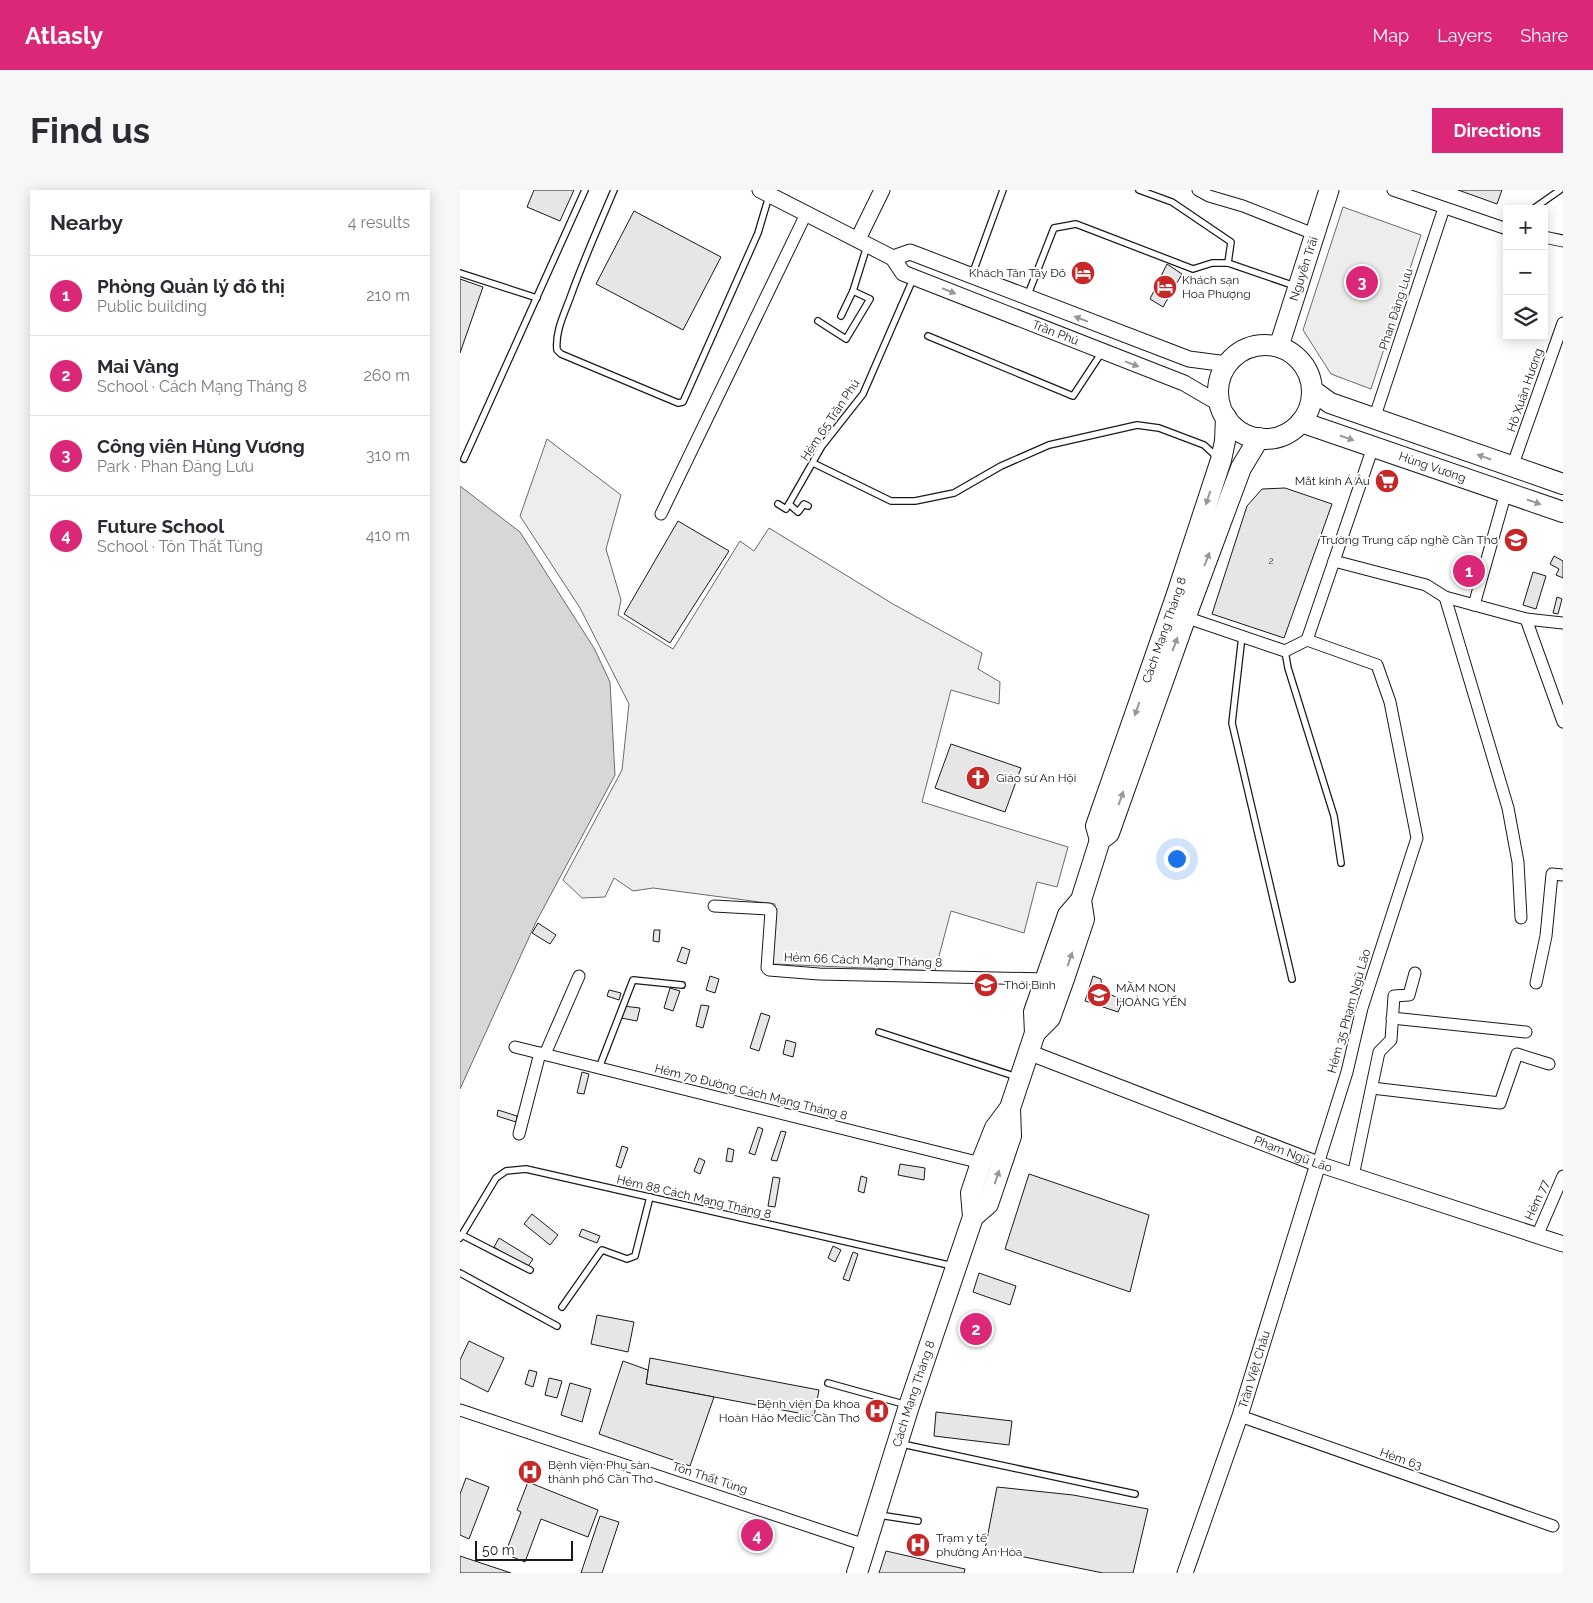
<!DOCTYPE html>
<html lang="en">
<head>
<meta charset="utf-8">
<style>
  :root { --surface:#fff; --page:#f7f7f7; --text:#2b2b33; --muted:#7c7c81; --line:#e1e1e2; --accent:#db2777 }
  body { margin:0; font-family:Raleway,sans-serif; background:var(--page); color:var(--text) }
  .controls { position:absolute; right:15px; top:15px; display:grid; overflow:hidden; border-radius:0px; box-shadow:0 2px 12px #0003 }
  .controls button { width:45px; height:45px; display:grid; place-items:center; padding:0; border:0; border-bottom:1px solid var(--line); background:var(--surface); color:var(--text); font:25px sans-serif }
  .scale { position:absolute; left:15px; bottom:12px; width:98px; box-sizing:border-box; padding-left:5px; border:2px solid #1a1a1a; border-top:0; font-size:14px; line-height:18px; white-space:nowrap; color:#1a1a1a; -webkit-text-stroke:4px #fff; paint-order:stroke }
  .you { position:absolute; left:716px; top:668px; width:18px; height:18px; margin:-12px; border:4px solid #fff; border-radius:50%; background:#1a73e8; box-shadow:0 0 0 8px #1a73e833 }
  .badge { display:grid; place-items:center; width:32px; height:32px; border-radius:50%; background:var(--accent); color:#fff; font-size:16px; font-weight:700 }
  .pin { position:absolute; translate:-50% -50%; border:2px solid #fff; box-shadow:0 1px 5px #0006 }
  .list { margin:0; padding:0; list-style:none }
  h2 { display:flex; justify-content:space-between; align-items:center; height:65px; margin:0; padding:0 20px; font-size:21px }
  h2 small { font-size:16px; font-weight:400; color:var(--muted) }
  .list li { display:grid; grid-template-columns:32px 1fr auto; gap:15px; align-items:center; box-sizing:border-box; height:80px; padding:0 20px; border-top:1px solid var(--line) }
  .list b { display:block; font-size:19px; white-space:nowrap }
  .list p { margin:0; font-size:16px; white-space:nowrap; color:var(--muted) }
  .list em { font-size:16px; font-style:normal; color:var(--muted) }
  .icon { flex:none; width:28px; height:28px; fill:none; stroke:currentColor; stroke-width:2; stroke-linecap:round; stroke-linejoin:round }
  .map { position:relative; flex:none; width:1103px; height:1383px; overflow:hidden; border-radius:0px }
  header { display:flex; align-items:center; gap:30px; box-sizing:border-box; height:70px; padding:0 25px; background:var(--accent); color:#fff }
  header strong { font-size:24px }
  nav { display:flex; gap:28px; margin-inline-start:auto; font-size:18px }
  .intro { display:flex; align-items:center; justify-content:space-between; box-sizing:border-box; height:120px; padding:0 30px }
  h1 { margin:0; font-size:35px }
  .button { padding:12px 22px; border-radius:0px; background:var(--accent); color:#fff; font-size:18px; font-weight:700 }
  main { display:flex; gap:30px; padding:0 30px }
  aside { flex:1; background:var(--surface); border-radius:0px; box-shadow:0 2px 12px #0003 }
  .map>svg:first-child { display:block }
  .green { fill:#ededed; stroke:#6a6a6a }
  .water { fill:#d7d7d7; stroke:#6a6a6a }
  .building { fill:#e6e6e6; stroke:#1a1a1a }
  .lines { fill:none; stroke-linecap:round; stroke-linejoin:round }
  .service-casing { stroke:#1a1a1a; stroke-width:8 }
  .minor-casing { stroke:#1a1a1a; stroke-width:13 }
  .tertiary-casing { stroke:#1a1a1a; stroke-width:17 }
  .primary-casing { stroke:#1a1a1a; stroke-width:21 }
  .trunk-casing { stroke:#1a1a1a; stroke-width:22 }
  .service { stroke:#fff; stroke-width:5.5 }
  .minor { stroke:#fff; stroke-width:11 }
  .tertiary { stroke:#fff; stroke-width:15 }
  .primary { stroke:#fff; stroke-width:19 }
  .trunk { stroke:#fff; stroke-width:20 }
  .oneway { fill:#989898 }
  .labels { text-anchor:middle; stroke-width:4; stroke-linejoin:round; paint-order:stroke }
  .number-label { font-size:10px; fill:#4d4d4d }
  .street-label { font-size:12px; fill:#1a1a1a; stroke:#fff }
  .poi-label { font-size:12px; fill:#1a1a1a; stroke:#fff; text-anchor:start }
</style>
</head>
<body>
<header>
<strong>Atlasly</strong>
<nav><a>Map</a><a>Layers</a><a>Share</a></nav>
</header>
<div class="intro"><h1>Find us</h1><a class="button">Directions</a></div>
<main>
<aside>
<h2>Nearby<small>4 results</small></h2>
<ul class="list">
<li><span class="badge">1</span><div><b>Phòng Quản lý đô thị</b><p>Public building</p></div><em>210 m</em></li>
<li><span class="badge">2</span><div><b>Mai Vàng</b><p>School · Cách Mạng Tháng 8</p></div><em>260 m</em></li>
<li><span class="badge">3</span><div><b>Công viên Hùng Vương</b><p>Park · Phan Đăng Lưu</p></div><em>310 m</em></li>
<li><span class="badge">4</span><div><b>Future School</b><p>School · Tôn Thất Tùng</p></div><em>410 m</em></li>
</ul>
</aside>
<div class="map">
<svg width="1103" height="1383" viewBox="0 0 1103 1383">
  <rect width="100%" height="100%" fill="#fff"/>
  <g class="green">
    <path d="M 883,17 L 961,45 L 911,199 L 871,184 L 843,140 Z"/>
    <path d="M 87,249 L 161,305 L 146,359 L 161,410 L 158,425 L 213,459 L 280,351 L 294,361 L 309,338 L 433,414 L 522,463 L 518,479 L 540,492 L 539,514 L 491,500 L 462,612 L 608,657 L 597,697 L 577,692 L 564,743 L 491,721 L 475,781 L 313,774 L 315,714 L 193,698 L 173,701 L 154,688 L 145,707 L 122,708 L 103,690 L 162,580 L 169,514 L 120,418 L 60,326 Z"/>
  </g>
  <path class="water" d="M 0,296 L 60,342 L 134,458 L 150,492 L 155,585 L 76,732 L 0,899 Z"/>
  <g class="building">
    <path d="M 74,0 L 114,0 L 100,31 L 67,17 Z"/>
    <path d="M 998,0 L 1042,0 L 1037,14 Z"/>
    <path d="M 174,21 L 261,67 L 223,140 L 136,94 Z"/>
    <path d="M 617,73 L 633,79 L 629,93 L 613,88 Z"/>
    <path d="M 707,74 L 722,84 L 703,117 L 690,109 Z"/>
    <path d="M 0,89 L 23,97 L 0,163 Z"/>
    <path d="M 825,298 L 872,314 L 824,448 L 752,424 L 787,316 L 802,299 Z"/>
    <path d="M 218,331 L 269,361 L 210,453 L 164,424 Z"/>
    <path d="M 1094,366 L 1103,371 L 1103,388 L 1096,385 L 1099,379 L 1090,374 Z"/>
    <path d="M 1073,382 L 1086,386 L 1076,419 L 1063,415 Z"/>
    <path d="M 1097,407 L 1102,409 L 1098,424 L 1093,423 Z"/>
    <path d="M 491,554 L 561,578 L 545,622 L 475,598 Z"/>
    <path d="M 78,733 L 96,745 L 90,754 L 72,743 Z"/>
    <path d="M 194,740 L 200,740 L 199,752 L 193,751 Z"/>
    <path d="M 222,757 L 230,760 L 226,774 L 217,771 Z"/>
    <path d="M 250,786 L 259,789 L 255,803 L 246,800 Z"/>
    <path d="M 633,786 L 641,789 L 642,801 L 663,810 L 658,822 L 625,811 Z"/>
    <path d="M 210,798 L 220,801 L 213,821 L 204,818 Z"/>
    <path d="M 149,800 L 161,803 L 159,810 L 147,806 Z"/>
    <path d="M 241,815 L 249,816 L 243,838 L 236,836 Z"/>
    <path d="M 163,816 L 180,818 L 177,831 L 161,828 Z"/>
    <path d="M 301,823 L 310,826 L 299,861 L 290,858 Z"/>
    <path d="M 326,850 L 336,853 L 333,867 L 323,864 Z"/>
    <path d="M 122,882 L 129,884 L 124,904 L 117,903 Z"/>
    <path d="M 38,920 L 57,926 L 56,932 L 37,926 Z"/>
    <path d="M 298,937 L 303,939 L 295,965 L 289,963 Z"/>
    <path d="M 321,941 L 326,942 L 317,971 L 311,970 Z"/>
    <path d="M 162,956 L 168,958 L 161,978 L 156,976 Z"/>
    <path d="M 268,958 L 274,960 L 272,972 L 266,971 Z"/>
    <path d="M 239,968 L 245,971 L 240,984 L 234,981 Z"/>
    <path d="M 440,974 L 465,978 L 464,990 L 438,985 Z"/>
    <path d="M 569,984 L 689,1025 L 670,1102 L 545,1059 Z"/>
    <path d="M 401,986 L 407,988 L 404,1003 L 398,1001 Z"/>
    <path d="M 313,987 L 320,988 L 315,1017 L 308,1016 Z"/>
    <path d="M 72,1024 L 98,1045 L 90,1055 L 64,1034 Z"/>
    <path d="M 122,1039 L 140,1046 L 137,1053 L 119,1046 Z"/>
    <path d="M 39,1048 L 73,1069 L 67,1078 L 34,1057 Z"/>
    <path d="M 373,1056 L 381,1060 L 375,1072 L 368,1068 Z"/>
    <path d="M 393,1062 L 398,1064 L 389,1091 L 383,1089 Z"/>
    <path d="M 519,1083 L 556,1096 L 550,1115 L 513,1102 Z"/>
    <path d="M 137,1125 L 174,1132 L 168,1162 L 131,1154 Z"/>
    <path d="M 9,1151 L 44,1168 L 28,1202 L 0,1188 L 0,1170 Z"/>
    <path d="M 190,1168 L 359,1200 L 354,1226 L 186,1194 Z"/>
    <path d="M 163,1171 L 188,1180 L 186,1194 L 254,1207 L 230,1276 L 139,1244 Z"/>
    <path d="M 69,1180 L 77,1182 L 73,1197 L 65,1194 Z"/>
    <path d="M 89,1188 L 102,1191 L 97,1208 L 85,1205 Z"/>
    <path d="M 110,1193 L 131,1199 L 122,1232 L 101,1225 Z"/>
    <path d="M 476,1222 L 552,1231 L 549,1255 L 474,1246 Z"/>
    <path d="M 6,1288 L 29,1297 L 9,1349 L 0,1345 L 0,1304 Z"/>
    <path d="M 68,1292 L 138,1320 L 128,1347 L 81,1329 L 65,1372 L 45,1364 L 61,1322 L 57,1320 Z"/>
    <path d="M 537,1297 L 613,1305 L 688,1319 L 673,1383 L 643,1383 L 525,1359 Z"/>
    <path d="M 140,1326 L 159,1332 L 142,1383 L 121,1383 Z"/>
    <path d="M 426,1361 L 505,1379 L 504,1383 L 419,1383 Z"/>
    <path d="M 0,1366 L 51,1383 L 0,1383 Z"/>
  </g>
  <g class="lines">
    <g class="service-casing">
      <g id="service">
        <path d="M 154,0 C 139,36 123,71 110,108 C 104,124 95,142 97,160 L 101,164 L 218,213 L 223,212 L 298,43 L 309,6"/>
        <path d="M 679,0 L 712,12 L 771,52 L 768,73"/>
        <path d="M 1073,19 L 1100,0"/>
        <path d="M 0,83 L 77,108"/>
        <path d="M 512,85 L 543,0"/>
        <path d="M 567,107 L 594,38 L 616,34 L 733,79 L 752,73 L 768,73 L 835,96"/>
        <path d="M 381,126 L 393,101"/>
        <path d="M 358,131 L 386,149 L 410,109 L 393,101 L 407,56"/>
        <path d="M 468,146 L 613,206 L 642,162"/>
        <path d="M 4,269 L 125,0"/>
        <path d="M 353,273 L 431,311 L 455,311 L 494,303 L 541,276 L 589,255 L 677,235 L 699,238 L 744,255 L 757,267"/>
        <path d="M 318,314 L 326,319 L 362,256 L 403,204 L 453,89"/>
        <path d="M 329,314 L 338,322 L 344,314 L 348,316"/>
        <path d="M 782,446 L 772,533 L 832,789"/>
        <path d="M 825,461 L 828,478 L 874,626 L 881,673"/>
        <path d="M 419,842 L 557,887"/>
        <path d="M 139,878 L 173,790 L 222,795"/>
        <path d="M 2,1045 L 70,1080"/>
        <path d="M 0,1048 L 36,988 L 46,981 L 66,979 L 493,1076"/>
        <path d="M 0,1083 L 97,1136"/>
        <path d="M 102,1117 L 142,1060 L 167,1069 L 175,1066 L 190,1007"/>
        <path d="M 368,1193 L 447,1215"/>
        <path d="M 442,1254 L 675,1304"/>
        <path d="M 419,1325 L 458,1331"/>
      </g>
    </g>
    <g class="minor-casing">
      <g id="minor">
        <path d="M 738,0 L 749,6 L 783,16 L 854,44"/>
        <path d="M 933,0 L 1047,39"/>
        <path d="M 1084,47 L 1103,51"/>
        <path d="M 914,229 L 984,18"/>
        <path d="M 1052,277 L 1103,133"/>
        <path d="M 201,324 L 347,22"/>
        <path d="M 874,371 L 966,395 L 985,407 L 1066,429 L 1103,433"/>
        <path d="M 985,407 L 1048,618 L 1058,672 L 1061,728"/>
        <path d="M 1014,415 L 1046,302"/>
        <path d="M 725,427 L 825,461 L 847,450 L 917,475 L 930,512 L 957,648 L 902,818 L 887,882 L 858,974"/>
        <path d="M 1066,429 L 1103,532"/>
        <path d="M 847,450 L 913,257"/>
        <path d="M 254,716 L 309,719 L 311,721 L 307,778 L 309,780 L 359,784 L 585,789"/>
        <path d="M 1076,793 L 1086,746 L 1092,684 L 1103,685"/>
        <path d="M 932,828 L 1066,842"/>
        <path d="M 55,857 L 521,973"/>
        <path d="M 85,864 L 119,786"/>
        <path d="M 912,898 L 1040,913 L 1057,864 L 1089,874"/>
        <path d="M 59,944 L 80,863"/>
        <path d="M 893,986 L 919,862 L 931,850 L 934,806 L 949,805 L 955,783"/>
        <path d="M 1077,1046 L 1103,986"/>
        <path d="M 0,1220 L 405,1355"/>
        <path d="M 780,1226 L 1093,1336"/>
      </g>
    </g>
    <g class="tertiary-casing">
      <g id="tertiary">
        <path id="s1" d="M 300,0 L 433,68 L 443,83 L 724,193 L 760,214"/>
        <path d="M 398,49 L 422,0"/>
        <path d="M 433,68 L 450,62 L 729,169 L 767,174"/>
        <path id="s2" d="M 568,862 L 858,974 L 1103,1054"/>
        <path id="s3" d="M 725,1383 L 780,1226 L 858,974"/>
      </g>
    </g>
    <g class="primary-casing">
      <g id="primary">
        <path id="s4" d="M 819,156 L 869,0"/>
      </g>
    </g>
    <g class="trunk-casing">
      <g id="trunk">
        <circle cx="805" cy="202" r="47"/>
        <path d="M 852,200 L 870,213 L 1103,294"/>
        <path id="s5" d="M 841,232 L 1103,322"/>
        <path id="s6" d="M 640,650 L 636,636 L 716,407 L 761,270 L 765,251 L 766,227"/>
        <path d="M 575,843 L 590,828 L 605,786 L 624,729 L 621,710"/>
        <path d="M 513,1027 L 528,1014 L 551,946 L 550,918 L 575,843 L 574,822 L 608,725 L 621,710 L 640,650 L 649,643 L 730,415 L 781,278 L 799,248"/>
        <path id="s7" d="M 397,1383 L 449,1216 L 513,1027 L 511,1003 L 521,973 L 535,938 L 550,918"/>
      </g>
    </g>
    <use href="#service" class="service"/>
    <use href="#minor" class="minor"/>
    <use href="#tertiary" class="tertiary"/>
    <use href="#primary" class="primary"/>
    <use href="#trunk" class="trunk"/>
  </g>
  <defs><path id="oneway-solid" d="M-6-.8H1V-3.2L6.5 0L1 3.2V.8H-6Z" transform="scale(1.25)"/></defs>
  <g class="oneway">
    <use href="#oneway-solid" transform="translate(489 101) rotate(22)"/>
    <use href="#oneway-solid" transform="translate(621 129) rotate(-159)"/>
    <use href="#oneway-solid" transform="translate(672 174) rotate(21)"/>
    <use href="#oneway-solid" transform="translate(887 248) rotate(19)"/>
    <use href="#oneway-solid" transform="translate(1024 267) rotate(-161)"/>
    <use href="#oneway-solid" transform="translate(748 308) rotate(108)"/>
    <use href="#oneway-solid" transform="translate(1074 312) rotate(19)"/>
    <use href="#oneway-solid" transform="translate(747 369) rotate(-69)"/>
    <use href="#oneway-solid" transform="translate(715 454) rotate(-70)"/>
    <use href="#oneway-solid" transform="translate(677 519) rotate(109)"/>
    <use href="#oneway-solid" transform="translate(661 608) rotate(-70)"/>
    <use href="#oneway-solid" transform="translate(610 769) rotate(-71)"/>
    <use href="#oneway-solid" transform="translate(537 987) rotate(-71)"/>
  </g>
  <defs>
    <g id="hotel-disc" transform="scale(1.25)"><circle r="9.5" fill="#c62828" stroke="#fff"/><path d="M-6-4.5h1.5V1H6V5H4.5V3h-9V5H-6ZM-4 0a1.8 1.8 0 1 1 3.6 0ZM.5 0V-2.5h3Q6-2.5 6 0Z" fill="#fff"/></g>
    <g id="supermarket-disc" transform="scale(1.25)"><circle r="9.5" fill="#c62828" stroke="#fff"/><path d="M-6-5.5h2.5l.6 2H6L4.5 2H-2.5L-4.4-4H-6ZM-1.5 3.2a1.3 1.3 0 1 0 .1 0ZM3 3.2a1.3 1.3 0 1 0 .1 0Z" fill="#fff"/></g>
    <g id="university-disc" transform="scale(1.25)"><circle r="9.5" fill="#c62828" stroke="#fff"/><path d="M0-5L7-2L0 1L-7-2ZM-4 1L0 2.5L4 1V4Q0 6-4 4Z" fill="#fff"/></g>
    <g id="church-disc" transform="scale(1.25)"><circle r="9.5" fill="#c62828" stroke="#fff"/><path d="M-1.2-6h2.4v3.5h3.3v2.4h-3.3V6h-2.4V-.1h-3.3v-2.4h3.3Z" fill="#fff"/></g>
    <g id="school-disc" transform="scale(1.25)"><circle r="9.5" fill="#c62828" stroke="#fff"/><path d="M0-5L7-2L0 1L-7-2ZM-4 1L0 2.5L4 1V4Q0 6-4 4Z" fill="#fff"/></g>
    <g id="hospital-disc" transform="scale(1.25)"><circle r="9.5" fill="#c62828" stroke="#fff"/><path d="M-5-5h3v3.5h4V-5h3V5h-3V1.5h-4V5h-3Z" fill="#fff"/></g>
  </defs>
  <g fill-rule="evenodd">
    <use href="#hotel-disc" x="623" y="83"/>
    <use href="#hotel-disc" x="705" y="97"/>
    <use href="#supermarket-disc" x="927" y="291"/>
    <use href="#university-disc" x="1056" y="350"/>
    <use href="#church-disc" x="518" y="588"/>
    <use href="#school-disc" x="526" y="795"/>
    <use href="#school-disc" x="639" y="805"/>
    <use href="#hospital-disc" x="417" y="1221"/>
    <use href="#hospital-disc" x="70" y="1282"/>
    <use href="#hospital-disc" x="458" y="1355"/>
  </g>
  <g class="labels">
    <g class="number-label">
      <text x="811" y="374">2</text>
    </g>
    <g class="street-label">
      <text dy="4" stroke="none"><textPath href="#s4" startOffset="81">Nguyễn Trãi</textPath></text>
      <text transform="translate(936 119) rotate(-72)" y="4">Phan Đăng Lưu</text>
      <text dy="4" stroke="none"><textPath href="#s1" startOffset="331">Trần Phú</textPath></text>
      <text transform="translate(1065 200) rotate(-71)" y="4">Hồ Xuân Hương</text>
      <text transform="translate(370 230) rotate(-56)" y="4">Hẻm 65 Trần Phú</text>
      <text dy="4" stroke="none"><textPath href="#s5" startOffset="139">Hùng Vương</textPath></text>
      <text dy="4" stroke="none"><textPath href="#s6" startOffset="222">Cách Mạng Tháng 8</textPath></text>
      <text transform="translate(403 770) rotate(2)" y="4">Hẻm 66 Cách Mạng Tháng 8</text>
      <text transform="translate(889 821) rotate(-74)" y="4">Hẻm 35 Phạm Ngũ Lão</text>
      <text transform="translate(291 902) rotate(14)" y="4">Hẻm 70 Đường Cách Mạng Tháng 8</text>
      <text dy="4" stroke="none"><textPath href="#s2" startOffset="284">Phạm Ngũ Lão</textPath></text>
      <text transform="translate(234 1007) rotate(13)" y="4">Hẻm 88 Cách Mạng Tháng 8</text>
      <text transform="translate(1077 1010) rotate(-66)" y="4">Hẻm 77</text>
      <text dy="4" stroke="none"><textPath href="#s3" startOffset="215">Trần Việt Châu</textPath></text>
      <text dy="4" stroke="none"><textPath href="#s7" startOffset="188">Cách Mạng Tháng 8</textPath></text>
      <text transform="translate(941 1269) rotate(19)" y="4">Hèm 63</text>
      <text transform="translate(250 1288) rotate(18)" y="4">Tôn Thất Tùng</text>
    </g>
    <g class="poi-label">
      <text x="606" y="87" text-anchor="end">Khách Tân Tây Đô</text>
      <text x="722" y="94">Khách sạn<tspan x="722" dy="14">Hoa Phượng</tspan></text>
      <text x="910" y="295" text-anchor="end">Mắt kính Á Âu</text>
      <text x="1038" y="354" text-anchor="end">Trường Trung cấp nghề Cần Thơ</text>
      <text x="536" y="592">Giáo sứ An Hội</text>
      <text x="544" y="799">Thới Bình</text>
      <text x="656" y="802">MẦM NON<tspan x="656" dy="14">HOÀNG YẾN</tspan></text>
      <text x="400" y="1218" text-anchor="end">Bệnh viện Đa khoa<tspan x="400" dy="14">Hoàn Hảo Medic Cần Thơ</tspan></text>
      <text x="88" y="1279">Bệnh viện Phụ sản<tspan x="88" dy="14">thành phố Cần Thơ</tspan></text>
      <text x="476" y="1352">Trạm y tế<tspan x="476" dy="14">phường An Hòa</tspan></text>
    </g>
  </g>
</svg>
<div class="controls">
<button>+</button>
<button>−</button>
<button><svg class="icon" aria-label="layers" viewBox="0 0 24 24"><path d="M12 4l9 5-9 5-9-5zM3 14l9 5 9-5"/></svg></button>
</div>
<div class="scale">50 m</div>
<div class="you"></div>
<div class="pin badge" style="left:1009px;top:381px">1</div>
<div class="pin badge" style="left:516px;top:1139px">2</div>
<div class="pin badge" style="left:902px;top:92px">3</div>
<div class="pin badge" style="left:297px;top:1345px">4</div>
</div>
</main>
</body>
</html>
